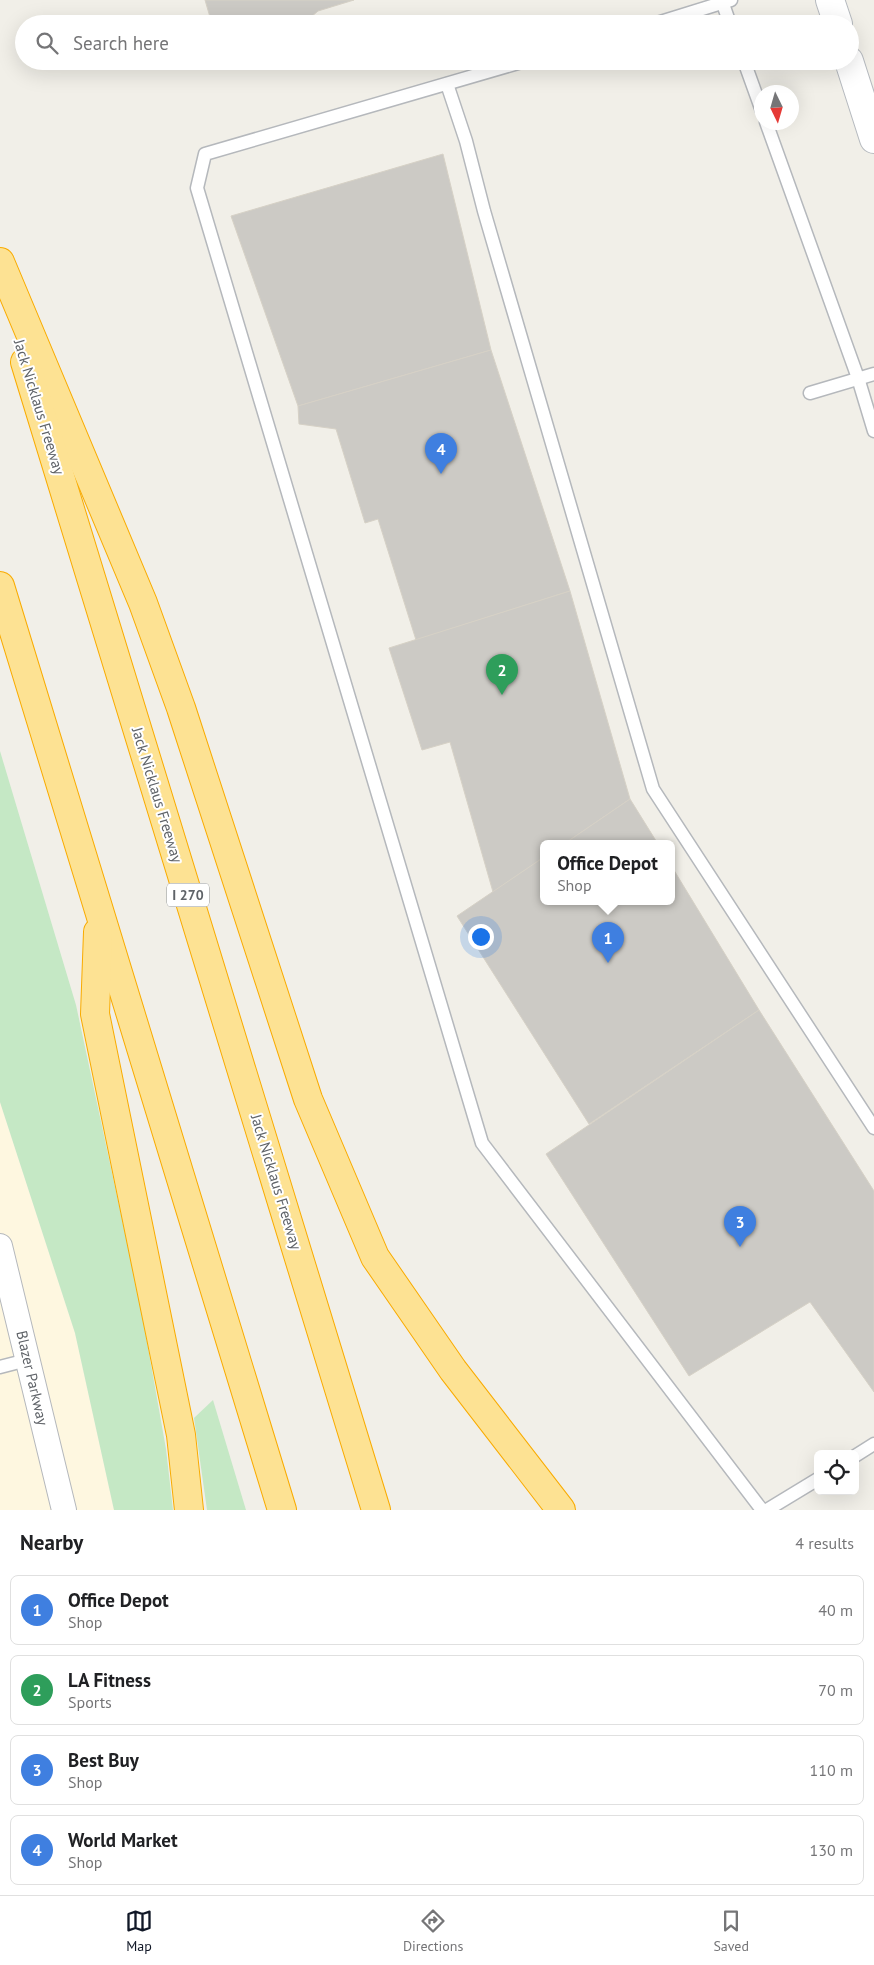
<!DOCTYPE html>
<html lang="en">
<head>
<meta charset="utf-8">
<style>
  :root { --surface:#fff; --page:#f2f2f2; --text:#202124; --muted:#757577; --line:#e0e0e0; --accent:#111827 }
  body { margin:0; font-family:"PT Sans",sans-serif; background:var(--page); color:var(--text) }
  .controls { position:absolute; right:15px; bottom:15px; display:grid; overflow:hidden; border-radius:8px; box-shadow:0 5px 20px #0002 }
  .controls button { width:45px; height:45px; display:grid; place-items:center; padding:0; border:0; border-bottom:1px solid var(--line); background:var(--surface); color:var(--text); font:25px sans-serif }
  .compass { position:absolute; left:754px; top:85px; width:45px; height:45px; border-radius:50%; background:var(--surface); box-shadow:0 5px 20px #0002; rotate:175deg }
  .you { position:absolute; left:480px; top:936px; width:18px; height:18px; margin:-12px; border:4px solid #fff; border-radius:50%; background:#1a73e8; box-shadow:0 0 0 8px #1a73e833 }
  .badge { display:grid; place-items:center; width:32px; height:32px; border-radius:50%; background:var(--accent); color:#fff; font-size:16px; font-weight:700 }
  .pin { position:absolute; translate:-50% -41px; filter:drop-shadow(0 1px 2px #0008) }
  .pin::after { content:''; position:absolute; top:26px; width:18px; height:15px; background:inherit; clip-path:polygon(0 0,100% 0,50% 100%) }
  .popup { position:absolute; left:540px; top:840px; width:135px; height:65px; box-sizing:border-box; display:grid; place-content:center; border-radius:8px; background:var(--surface); filter:drop-shadow(0 1px 4px #0005); font-size:16px; white-space:nowrap; color:var(--muted) }
  .popup b { font-size:19px; color:var(--text) }
  .popup::after { content:''; position:absolute; left:50%; top:100%; margin-left:-10px; border:10px solid transparent; border-top-color:var(--surface) }
  .list { margin:0; padding:0; list-style:none }
  h2 { display:flex; justify-content:space-between; align-items:center; height:65px; margin:0; padding:0 20px; font-size:21px }
  h2 small { font-size:16px; font-weight:400; color:var(--muted) }
  .list li { display:grid; grid-template-columns:32px 1fr auto; gap:15px; align-items:center; box-sizing:border-box; height:70px; margin:0 10px 10px; padding:0 10px; border:1px solid var(--line); border-radius:8px }
  .list b { display:block; font-size:19px; white-space:nowrap }
  .list p { margin:0; font-size:16px; white-space:nowrap; color:var(--muted) }
  .list em { font-size:16px; font-style:normal; color:var(--muted) }
  .icon { flex:none; width:28px; height:28px; fill:none; stroke:currentColor; stroke-width:2; stroke-linecap:round; stroke-linejoin:round }
  .map { position:relative; flex:none; width:874px; height:1510px; overflow:hidden }
  .search { position:absolute; background:var(--surface); box-shadow:0 5px 20px #0002; left:15px; right:15px; top:15px; height:55px; display:flex; align-items:center; gap:12px; box-sizing:border-box; padding:0 18px; border-radius:28px; color:var(--muted); font-size:19px }
  .sheet { height:385px; background:var(--surface) }
  nav { display:flex; justify-content:space-around; align-items:center; box-sizing:border-box; height:70px; border-top:1px solid var(--line); background:var(--surface); font-size:14px; color:var(--muted) }
  nav a { display:grid; justify-items:center; gap:2px }
  nav .on { color:var(--accent) }
  .map>svg:first-child { display:block }
  .commercial { fill:#fef7e0 }
  .green { fill:#c5e8c5 }
  .building { fill:#cccac5; stroke:#d6d1c6 }
  .lines { fill:none; stroke-linecap:round; stroke-linejoin:round }
  .lane-casing { stroke:#b5b8bc; stroke-width:15 }
  .street-casing { stroke:#b5b8bc; stroke-width:26 }
  .secondary-casing { stroke:#b6babf; stroke-width:30 }
  .highway-casing { stroke:#f9ab00; stroke-width:30 }
  .lane { stroke:#fff; stroke-width:12 }
  .street { stroke:#fff; stroke-width:24 }
  .secondary { stroke:#fff; stroke-width:28 }
  .highway { stroke:#fde293; stroke-width:28 }
  .labels { text-anchor:middle; stroke-width:4; stroke-linejoin:round; paint-order:stroke }
  .shield { fill:#fff; stroke:#8f9295; stroke-width:1 }
  .shield-label { font-size:14px; font-weight:bold; fill:#5f6368 }
  .street-label { font-size:15px; fill:#5f6368; stroke:#fff }
</style>
</head>
<body>
<div class="map">
<svg width="874" height="1510" viewBox="0 0 874 1510">
  <rect width="100%" height="100%" fill="#f1efe8"/>
  <path class="commercial" d="M 0,1102 L 75,1333 L 114,1510 L 0,1510 Z"/>
  <g class="green">
    <path d="M 0,751 L 76,1005 L 141,1308 L 166,1449 L 173,1510 L 114,1510 L 75,1333 L 0,1102 Z"/>
    <path d="M 213,1400 L 246,1510 L 207,1510 L 194,1418 Z"/>
  </g>
  <g class="building">
    <path d="M 205,0 L 354,0 L 318,11 L 303,24 L 212,24 Z"/>
    <path d="M 443,154 L 491,350 L 298,406 L 231,216 Z"/>
    <path d="M 491,350 L 570,591 L 416,640 L 378,519 L 365,523 L 336,429 L 299,424 L 298,406 Z"/>
    <path d="M 570,591 L 630,799 L 564,844 L 544,844 L 544,857 L 493,892 L 450,742 L 422,750 L 389,648 Z"/>
    <path d="M 630,799 L 658,844 L 564,844 Z"/>
    <path d="M 544,857 L 544,902 L 672,902 L 672,867 L 759,1010 L 589,1124 L 457,916 Z"/>
    <path d="M 759,1010 L 874,1191 L 874,1392 L 810,1302 L 689,1376 L 546,1154 Z"/>
  </g>
  <g class="lines">
    <g class="lane-casing">
      <g id="lane">
        <path d="M 723,4 L 730,24"/>
        <path d="M 654,24 L 731,0"/>
        <path d="M 525,61 L 205,154 L 197,188 L 482,1143 L 762,1510"/>
        <path d="M 744,61 L 762,111"/>
        <path d="M 447,84 L 466,141 L 484,211 L 653,789 L 874,1128"/>
        <path d="M 766,122 L 858,378 L 874,431"/>
        <path d="M 810,393 L 874,374"/>
        <path d="M 0,1367 L 27,1360"/>
        <path d="M 855,1456 L 874,1444"/>
        <path d="M 767,1510 L 818,1479"/>
      </g>
    </g>
    <g class="street-casing">
      <path id="street" d="M 0,1246 L 64,1510"/>
    </g>
    <g class="secondary-casing">
      <g id="secondary">
        <path d="M 830,0 L 838,24"/>
        <path d="M 849,61 L 874,139"/>
      </g>
    </g>
    <g class="highway-casing">
      <g id="highway">
        <path d="M 0,262 L 143,603 L 181,708 L 308,1099 L 375,1257 L 453,1370 L 561,1510"/>
        <path d="M 25,362 L 376,1510"/>
        <path d="M 0,586 L 282,1510"/>
        <path d="M 98,932 L 95,1014 L 181,1435 L 189,1510"/>
      </g>
    </g>
    <use href="#lane" class="lane"/>
    <use href="#street" class="street"/>
    <use href="#secondary" class="secondary"/>
    <use href="#highway" class="highway"/>
  </g>
  <g class="labels">
    <rect class="shield" x="167" y="883.5" width="42" height="23" rx="4"/>
    <g class="shield-label">
      <text x="188" y="900">I 270</text>
    </g>
    <g class="street-label">
      <text transform="translate(39 407) rotate(73)" y="5">Jack Nicklaus Freeway</text>
      <text transform="translate(157 795) rotate(73)" y="5">Jack Nicklaus Freeway</text>
      <text transform="translate(276 1182) rotate(73)" y="5">Jack Nicklaus Freeway</text>
      <text transform="translate(32 1378) rotate(77)" y="5">Blazer Parkway</text>
    </g>
  </g>
</svg>
<div class="controls">
<button><svg class="icon" aria-label="locate" viewBox="0 0 24 24"><circle cx="12" cy="12" r="6"/><path d="M12 2v4M12 18v4M2 12h4M18 12h4"/></svg></button>
</div>
<svg class="compass" viewBox="-18 -18 36 36"><path d="M0-13l5 13h-10z" fill="#e53935"/><path d="M0 13l5-13h-10z" fill="#757577"/></svg>
<div class="you"></div>
<div class="pin badge" style="left:608px;top:963px;background:#3f7fe0">1</div>
<div class="popup"><b>Office Depot</b>Shop</div>
<div class="pin badge" style="left:502px;top:695px;background:#2e9e5b">2</div>
<div class="pin badge" style="left:740px;top:1247px;background:#3f7fe0">3</div>
<div class="pin badge" style="left:441px;top:474px;background:#3f7fe0">4</div>
<div class="search"><svg class="icon" aria-label="search" viewBox="0 0 24 24"><circle cx="10" cy="10" r="6"/><path d="M15 15l6 6"/></svg>Search here</div>
</div>
<section class="sheet">
<h2>Nearby<small>4 results</small></h2>
<ul class="list">
<li><span class="badge" style="background:#3f7fe0">1</span><div><b>Office Depot</b><p>Shop</p></div><em>40 m</em></li>
<li><span class="badge" style="background:#2e9e5b">2</span><div><b>LA Fitness</b><p>Sports</p></div><em>70 m</em></li>
<li><span class="badge" style="background:#3f7fe0">3</span><div><b>Best Buy</b><p>Shop</p></div><em>110 m</em></li>
<li><span class="badge" style="background:#3f7fe0">4</span><div><b>World Market</b><p>Shop</p></div><em>130 m</em></li>
</ul>
</section>
<nav>
<a class="on"><svg class="icon" aria-label="map" viewBox="0 0 24 24"><path d="M3 6l6-2 6 2 6-2v14l-6 2-6-2-6 2zM9 4v14M15 6v14"/></svg>Map</a>
<a><svg class="icon" aria-label="directions" viewBox="0 0 24 24"><path d="M12 3l9 9-9 9-9-9zM9 14v-3h6M13 9l2 2-2 2"/></svg>Directions</a>
<a><svg class="icon" aria-label="saved" viewBox="0 0 24 24"><path d="M7 4h10v16l-5-4-5 4z"/></svg>Saved</a>
</nav>
</body>
</html>
